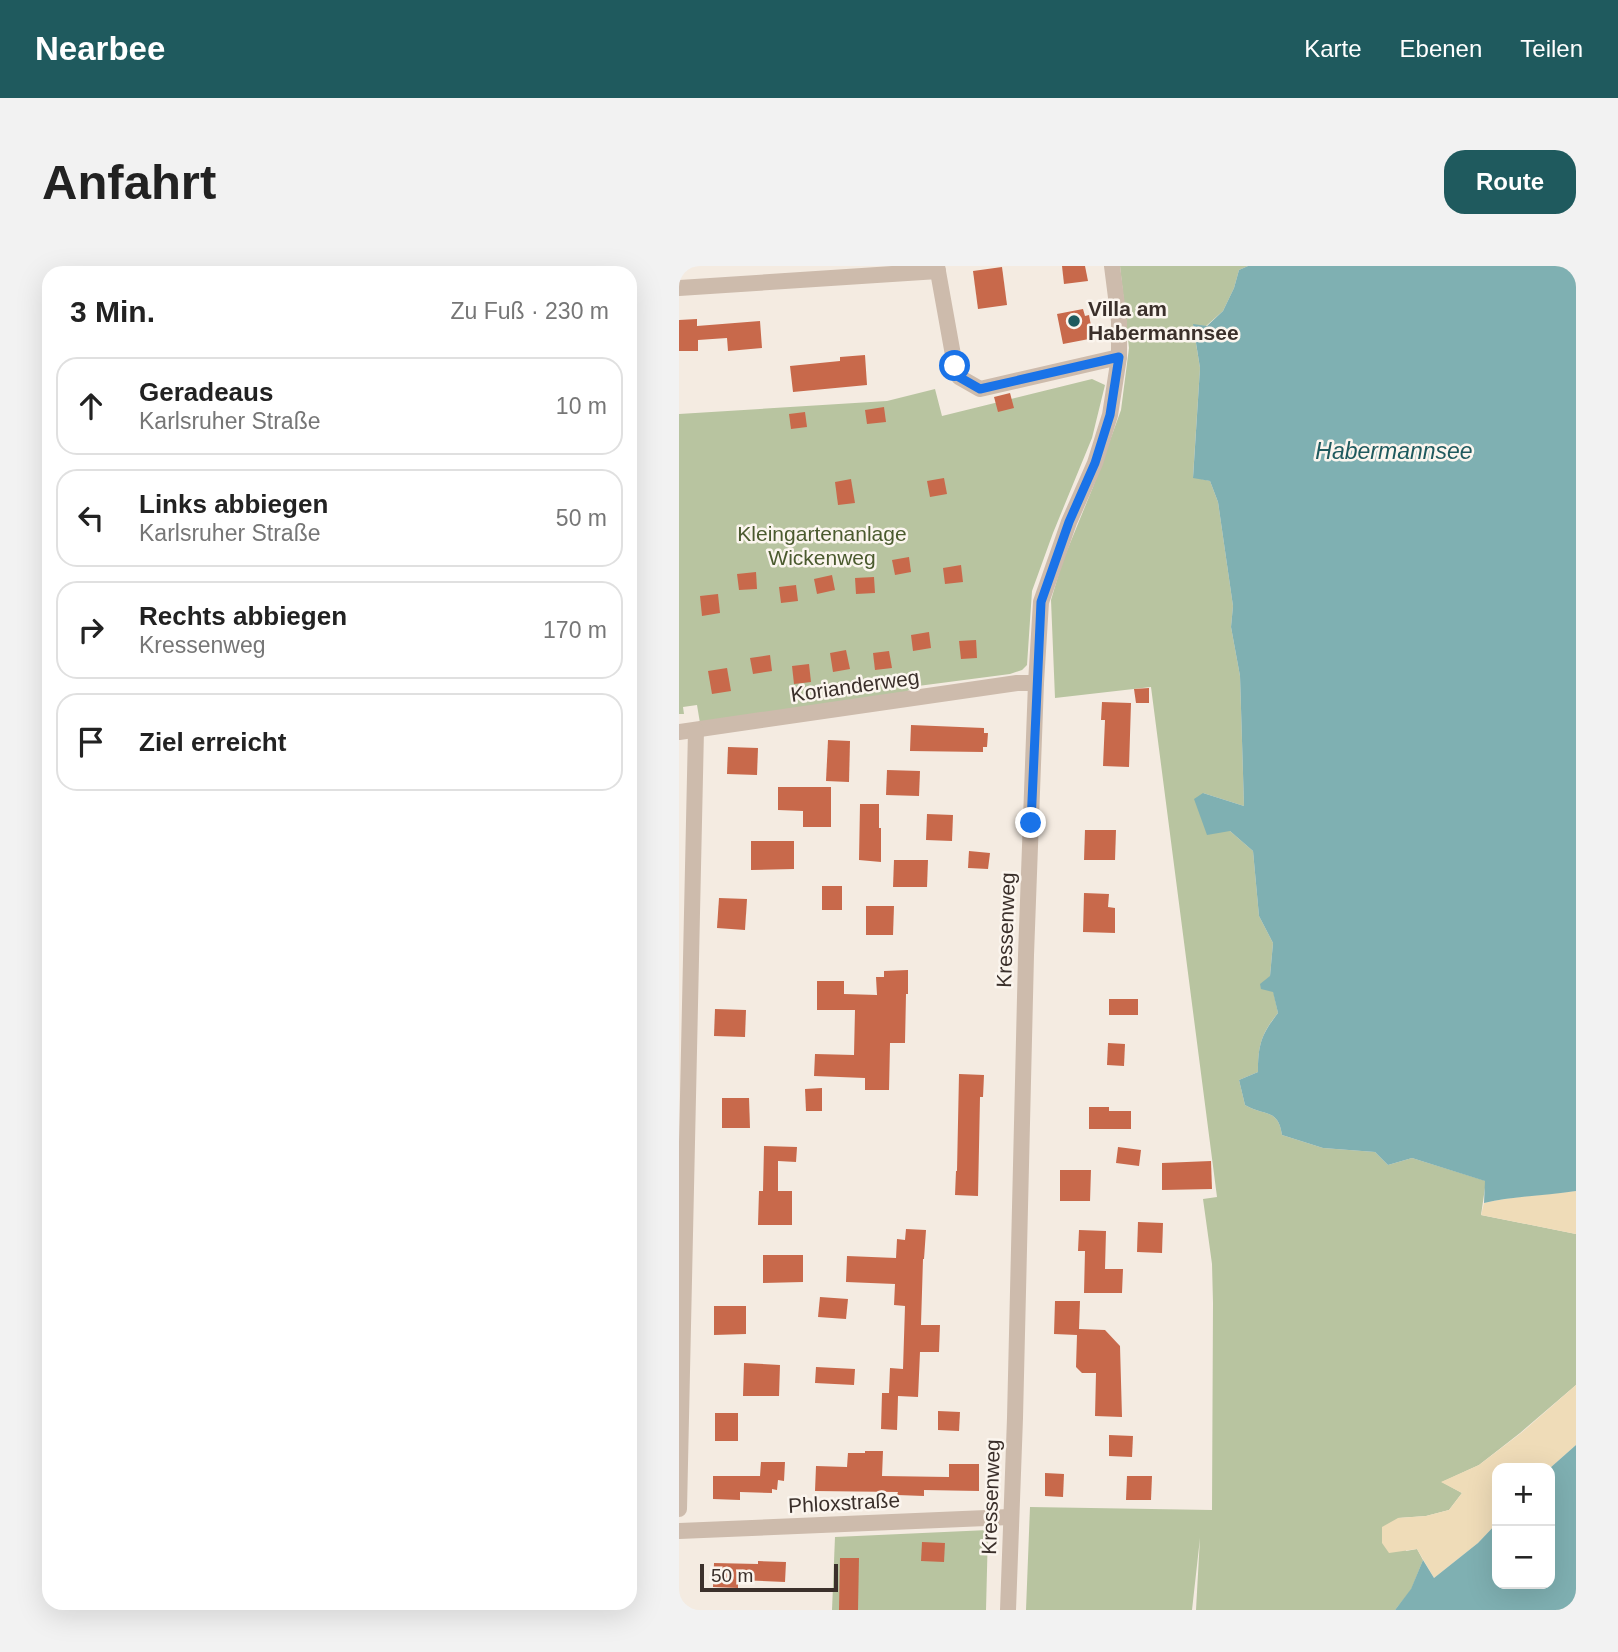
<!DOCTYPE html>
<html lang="de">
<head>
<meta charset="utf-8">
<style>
  :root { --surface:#fff; --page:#f2f2f2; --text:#222; --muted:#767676; --line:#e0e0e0; --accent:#1f5a5e }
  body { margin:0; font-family:Arial,sans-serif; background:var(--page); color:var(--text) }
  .controls { position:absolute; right:21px; bottom:21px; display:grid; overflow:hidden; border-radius:14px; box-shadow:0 7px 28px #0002 }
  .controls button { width:63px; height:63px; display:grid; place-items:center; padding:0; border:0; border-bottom:2px solid var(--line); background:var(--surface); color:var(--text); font:35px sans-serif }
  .scale { position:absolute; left:21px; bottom:18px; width:138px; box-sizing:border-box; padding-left:7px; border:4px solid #3b302b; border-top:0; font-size:19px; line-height:24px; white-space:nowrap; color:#3b302b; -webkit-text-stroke:5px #fbf5ee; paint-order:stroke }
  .stop { position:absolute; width:21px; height:21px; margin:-16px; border:5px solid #1a73e8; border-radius:50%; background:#fff }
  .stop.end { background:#1a73e8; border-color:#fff; box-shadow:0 2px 7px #0008 }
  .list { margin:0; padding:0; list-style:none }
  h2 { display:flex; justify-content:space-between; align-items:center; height:91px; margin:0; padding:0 28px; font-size:30px }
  h2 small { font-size:23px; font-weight:400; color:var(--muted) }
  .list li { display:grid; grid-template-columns:46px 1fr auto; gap:21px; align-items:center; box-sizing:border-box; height:98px; margin:0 14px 14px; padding:0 14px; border:2px solid var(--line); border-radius:21px }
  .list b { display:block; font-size:26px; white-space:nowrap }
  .list p { margin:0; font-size:23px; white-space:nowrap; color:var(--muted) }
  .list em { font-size:23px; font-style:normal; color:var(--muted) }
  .icon { flex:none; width:38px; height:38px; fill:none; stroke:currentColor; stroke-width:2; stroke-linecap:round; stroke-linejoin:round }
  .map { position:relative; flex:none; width:897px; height:1344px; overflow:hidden; border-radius:21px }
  header { display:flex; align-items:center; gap:42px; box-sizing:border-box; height:98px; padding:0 35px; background:var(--accent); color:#fff }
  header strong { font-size:33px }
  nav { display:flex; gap:38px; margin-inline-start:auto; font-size:24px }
  .intro { display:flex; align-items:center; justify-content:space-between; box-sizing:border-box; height:168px; padding:0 42px }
  h1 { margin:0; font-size:49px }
  .button { padding:18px 32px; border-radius:21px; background:var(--accent); color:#fff; font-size:24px; font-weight:700 }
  main { display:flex; gap:42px; padding:0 42px }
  aside { flex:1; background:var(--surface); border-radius:21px; box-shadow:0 7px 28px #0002 }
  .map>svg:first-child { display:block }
  .green { fill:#b8c4a0 }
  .sand { fill:#efdcb8 }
  .water { fill:#7fb0b2 }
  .building { fill:#c8694b }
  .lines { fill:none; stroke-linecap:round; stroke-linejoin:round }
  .street { stroke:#cdbbac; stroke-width:16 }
  .route { stroke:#1a73e8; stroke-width:9 }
  .poi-dot { fill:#1f5a5e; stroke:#fbf5ee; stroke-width:2.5 }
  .labels { text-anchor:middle; stroke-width:5; stroke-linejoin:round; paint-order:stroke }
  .poi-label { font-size:21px; font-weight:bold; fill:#3b302b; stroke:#fbf5ee; text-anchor:start }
  .park-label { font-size:21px; fill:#4a5a2e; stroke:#fbf5ee }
  .street-label { font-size:21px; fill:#3b302b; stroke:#fbf5ee }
  .water-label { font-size:23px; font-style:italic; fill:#1f5a5e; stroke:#fbf5ee }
</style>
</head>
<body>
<header>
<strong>Nearbee</strong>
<nav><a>Karte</a><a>Ebenen</a><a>Teilen</a></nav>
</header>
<div class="intro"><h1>Anfahrt</h1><a class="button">Route</a></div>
<main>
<aside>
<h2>3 Min.<small>Zu Fuß · 230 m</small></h2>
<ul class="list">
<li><svg class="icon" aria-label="ahead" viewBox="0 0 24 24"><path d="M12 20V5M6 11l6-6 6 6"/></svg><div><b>Geradeaus</b><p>Karlsruher Straße</p></div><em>10 m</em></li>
<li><svg class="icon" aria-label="left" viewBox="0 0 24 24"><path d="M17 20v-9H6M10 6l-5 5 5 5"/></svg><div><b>Links abbiegen</b><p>Karlsruher Straße</p></div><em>50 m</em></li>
<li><svg class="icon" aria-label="right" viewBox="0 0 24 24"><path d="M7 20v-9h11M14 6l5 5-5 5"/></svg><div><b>Rechts abbiegen</b><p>Kressenweg</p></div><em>170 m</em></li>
<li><svg class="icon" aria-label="arrive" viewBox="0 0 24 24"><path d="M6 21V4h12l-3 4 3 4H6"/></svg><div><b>Ziel erreicht</b></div></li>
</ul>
</aside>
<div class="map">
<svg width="897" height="1344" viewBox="0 0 897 1344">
  <rect width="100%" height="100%" fill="#f4ebe1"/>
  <g class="green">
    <path d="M 441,0 L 569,0 L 560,4 L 555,22 L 544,45 L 527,60 L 514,59 L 521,102 L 514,211 L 531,215 L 539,236 L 554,340 L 552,361 L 561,410 L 565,540 L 524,527 L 551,565 L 574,585 L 580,650 L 594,677 L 591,710 L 599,747 C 582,768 579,780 579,806 L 560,814 L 566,839 C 587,851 599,842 603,869 L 644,882 L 696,886 L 709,899 L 733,892 L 807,915 L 802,949 L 897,968 L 897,1119 L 841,1167 L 800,1199 L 763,1216 L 783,1227 L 770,1244 L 747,1250 L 719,1252 L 727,1285 L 738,1283 L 744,1294 L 732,1324 L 716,1344 L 517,1344 L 521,1272 L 513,1344 L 347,1344 L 351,1241 L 533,1244 L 534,1037 L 533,998 L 524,933 L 538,931 L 472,421 L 376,432 L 372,334 L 383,297 L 414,221 L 442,144 L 450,82 Z"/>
    <path d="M 413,113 L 426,119 L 413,172 L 374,267 L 353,325 L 348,399 L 343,404 L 331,408 L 239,420 L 224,427 L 21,457 L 18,439 L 4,441 L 5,448 L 0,448 L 0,148 L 208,135 L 256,123 L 263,150 Z"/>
    <path d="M 309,1264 L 307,1344 L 153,1344 L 156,1271 Z"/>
  </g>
  <g class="sand">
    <path d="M 897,925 L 897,968 L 802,949 L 805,937 C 835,930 866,929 897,925 Z"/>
    <path d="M 897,1119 L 897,1179 L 871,1202 L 818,1202 L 818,1257 L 799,1277 L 755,1312 L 738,1283 L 710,1287 L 703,1277 L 703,1261 L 719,1252 L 747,1250 L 770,1244 L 783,1227 L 762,1216 L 800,1199 L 842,1167 Z"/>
  </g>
  <g class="water">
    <path d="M 569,0 L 897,0 L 897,925 C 866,930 835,930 805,937 L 806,915 L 733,892 L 709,899 L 696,886 L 644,882 L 603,869 C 599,842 587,851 566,839 L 560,814 L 579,806 C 579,779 582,769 599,747 L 594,726 L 582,723 L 581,718 L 591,710 L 594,677 L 580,650 L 574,585 L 551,565 L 528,569 L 515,533 L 524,527 L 565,540 L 561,410 L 552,361 L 554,340 L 539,236 L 531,215 L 514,212 L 521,102 L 514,58 L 528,60 L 544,45 L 555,22 L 560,4 Z"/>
    <path d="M 897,1179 L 897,1344 L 716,1344 L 732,1323 L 744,1294 L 755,1312 L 799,1277 L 818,1257 L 818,1318 L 871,1318 L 871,1202 Z"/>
  </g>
  <g class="building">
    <path d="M 383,0 L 406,0 L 409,15 L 385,18 Z"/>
    <path d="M 323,1 L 328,39 L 299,43 L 294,5 Z"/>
    <path d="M 404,43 L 406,50 L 410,49 L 413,65 L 409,66 L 410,73 L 384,78 L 378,48 Z"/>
    <path d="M 18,53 L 18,60 L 81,55 L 83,82 L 49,85 L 48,72 L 19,74 L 19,85 L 0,85 L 0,54 Z"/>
    <path d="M 186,89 L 188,119 L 114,126 L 111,100 L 161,95 L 161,91 Z"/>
    <path d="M 331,127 L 335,142 L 319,146 L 315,131 Z"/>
    <path d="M 205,141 L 207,156 L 188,158 L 186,144 Z"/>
    <path d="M 126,146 L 128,161 L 112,163 L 110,148 Z"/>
    <path d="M 265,212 L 268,228 L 251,231 L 248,215 Z"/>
    <path d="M 172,213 L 176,237 L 159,239 L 156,216 Z"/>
    <path d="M 230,291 L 232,306 L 216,309 L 213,294 Z"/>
    <path d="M 282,299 L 284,316 L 266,318 L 264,302 Z"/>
    <path d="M 77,306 L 78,323 L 60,324 L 58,308 Z"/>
    <path d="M 153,309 L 156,324 L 138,328 L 135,313 Z"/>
    <path d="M 195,311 L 196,327 L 177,328 L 176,312 Z"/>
    <path d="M 117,319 L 119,335 L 102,337 L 100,321 Z"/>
    <path d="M 39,328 L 41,347 L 23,350 L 21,330 Z"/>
    <path d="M 250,366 L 252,382 L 234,385 L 232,369 Z"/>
    <path d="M 297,374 L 298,392 L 282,393 L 280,375 Z"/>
    <path d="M 167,384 L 171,403 L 154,406 L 151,387 Z"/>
    <path d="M 210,385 L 213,402 L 196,404 L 194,387 Z"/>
    <path d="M 91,389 L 93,405 L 74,408 L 71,392 Z"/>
    <path d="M 130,398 L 132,416 L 115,418 L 113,400 Z"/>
    <path d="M 48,402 L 52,425 L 33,428 L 29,405 Z"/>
    <path d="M 470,422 L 470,437 L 457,437 L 455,423 Z"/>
    <path d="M 423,436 L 452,437 L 450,501 L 424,500 L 426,454 L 422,454 Z"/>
    <path d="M 232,459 L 305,462 L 305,467 L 309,467 L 308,481 L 304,481 L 304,486 L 231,485 Z"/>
    <path d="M 149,474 L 171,475 L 170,516 L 147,515 Z"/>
    <path d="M 49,481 L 79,482 L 78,509 L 48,508 Z"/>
    <path d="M 208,504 L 241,505 L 240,530 L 207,529 Z"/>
    <path d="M 99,521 L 152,521 L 152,561 L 124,561 L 124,545 L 99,544 Z"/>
    <path d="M 181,538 L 200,538 L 200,562 L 202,562 L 202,596 L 180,594 Z"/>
    <path d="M 248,548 L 274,549 L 273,575 L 247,574 Z"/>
    <path d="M 406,564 L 437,564 L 436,594 L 405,594 Z"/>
    <path d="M 72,575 L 115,575 L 115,603 L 72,604 Z"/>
    <path d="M 290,585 L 311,587 L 309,603 L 289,602 Z"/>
    <path d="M 215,594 L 249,594 L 248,621 L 214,621 Z"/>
    <rect x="143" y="620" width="20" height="24"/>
    <path d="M 405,627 L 430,628 L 429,641 L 436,642 L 436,667 L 404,666 Z"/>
    <path d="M 40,632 L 68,633 L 66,664 L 38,662 Z"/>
    <path d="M 187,640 L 215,640 L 214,669 L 187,669 Z"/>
    <path d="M 229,704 L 229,728 L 227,728 L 226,777 L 211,777 L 210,824 L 186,824 L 186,812 L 135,810 L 136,788 L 175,789 L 176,744 L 138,744 L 138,715 L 165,715 L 165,728 L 198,729 L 197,711 L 205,711 L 205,705 Z"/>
    <rect x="430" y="733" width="29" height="16"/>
    <path d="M 36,743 L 67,744 L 66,771 L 35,770 Z"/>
    <path d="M 429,777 L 446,778 L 445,800 L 428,799 Z"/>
    <path d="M 280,808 L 305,809 L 304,831 L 301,831 L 299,930 L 276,929 L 277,905 L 278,905 Z"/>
    <path d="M 143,822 L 143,845 L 127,845 L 126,823 Z"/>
    <path d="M 43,832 L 70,832 L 71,862 L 43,862 Z"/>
    <path d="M 410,841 L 430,841 L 430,845 L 452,845 L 452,863 L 410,863 Z"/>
    <path d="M 85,880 L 118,881 L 117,896 L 99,895 L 99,925 L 113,925 L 113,959 L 79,959 L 80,925 L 84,925 Z"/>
    <path d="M 439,881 L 462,884 L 460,900 L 437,897 Z"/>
    <path d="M 532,895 L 533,923 L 483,924 L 483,897 Z"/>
    <path d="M 381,904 L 412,904 L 411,935 L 381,935 Z"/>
    <path d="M 459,956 L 484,957 L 483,987 L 458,986 Z"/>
    <path d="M 227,963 L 247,964 L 245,993 L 244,993 L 242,1059 L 261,1059 L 260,1086 L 241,1086 L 239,1131 L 219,1130 L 218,1164 L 202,1163 L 203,1127 L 210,1127 L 211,1102 L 224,1103 L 226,1040 L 215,1039 L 216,1018 L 167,1016 L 168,990 L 217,992 L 218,973 L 226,974 Z"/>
    <path d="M 400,964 L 427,965 L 426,1003 L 444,1003 L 443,1027 L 405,1027 L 406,985 L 399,985 Z"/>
    <path d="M 84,989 L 124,989 L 124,1016 L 84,1017 Z"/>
    <path d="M 141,1031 L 169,1033 L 167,1053 L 139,1051 Z"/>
    <path d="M 376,1035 L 401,1035 L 400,1063 L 426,1064 L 441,1080 L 443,1151 L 416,1150 L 417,1107 L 403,1107 L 397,1101 L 398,1069 L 375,1068 Z"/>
    <path d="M 35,1040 L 67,1040 L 67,1068 L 35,1069 Z"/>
    <path d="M 65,1097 L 101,1099 L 100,1130 L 64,1130 Z"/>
    <path d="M 137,1101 L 176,1103 L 175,1119 L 136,1117 Z"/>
    <path d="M 259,1145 L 281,1146 L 280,1165 L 259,1164 Z"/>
    <rect x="36" y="1147" width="23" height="28"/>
    <path d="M 430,1169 L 454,1170 L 453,1191 L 430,1190 Z"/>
    <path d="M 186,1185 L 204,1185 L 203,1210 L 270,1211 L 270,1198 L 300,1198 L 300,1225 L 245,1224 L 245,1230 L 218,1229 L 219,1226 L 136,1225 L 137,1200 L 168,1201 L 169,1187 L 186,1187 Z"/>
    <path d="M 82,1196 L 106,1196 L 105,1215 L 99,1214 L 98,1224 L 93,1223 L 93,1227 L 61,1226 L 61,1234 L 34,1233 L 34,1210 L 81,1210 Z"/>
    <path d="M 366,1207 L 385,1208 L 384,1231 L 366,1230 Z"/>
    <path d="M 448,1210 L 473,1210 L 472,1234 L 447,1234 Z"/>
    <path d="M 243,1276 L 266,1277 L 265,1296 L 242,1295 Z"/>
    <path d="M 161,1292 L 180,1292 L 179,1344 L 160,1344 Z"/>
    <path d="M 79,1295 L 107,1296 L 106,1316 L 59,1314 L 59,1322 L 34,1321 L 35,1297 L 79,1298 Z"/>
  </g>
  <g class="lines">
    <g class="street">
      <path d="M 258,0 L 276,100 L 280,111 L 301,123 L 440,91"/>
      <path d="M 0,22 L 259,5"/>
      <path d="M 0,466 L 338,417 L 357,417"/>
      <path d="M 0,1243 L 17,464"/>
      <path d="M 0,1265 L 331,1251"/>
      <path d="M 329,1344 L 336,1152 L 347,689 L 357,417 L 362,336 L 390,256 L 416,197 L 431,149 L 440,91 L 440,55 L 433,0"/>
    </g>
  </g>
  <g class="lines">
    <path class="route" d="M 276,100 L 280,111 L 301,123 L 440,91 L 431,149 L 416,197 L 390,256 L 362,336 L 352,557"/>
  </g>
  <circle class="poi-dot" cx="395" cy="55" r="7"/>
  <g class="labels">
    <g class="poi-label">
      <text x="409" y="50">Villa am<tspan x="409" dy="24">Habermannsee</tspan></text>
    </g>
    <g class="park-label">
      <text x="143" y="275">Kleingartenanlage<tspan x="143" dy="24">Wickenweg</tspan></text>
    </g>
    <g class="street-label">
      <text transform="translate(176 420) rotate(-8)" y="7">Korianderweg</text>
      <text transform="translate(327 664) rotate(-88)" y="7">Kressenweg</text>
      <text transform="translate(312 1231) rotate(-88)" y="7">Kressenweg</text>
      <text transform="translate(165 1237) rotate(-3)" y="7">Phloxstraße</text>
    </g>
    <g class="water-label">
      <text x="715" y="193">Habermannsee</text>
    </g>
  </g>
</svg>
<div class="controls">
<button>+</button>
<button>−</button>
</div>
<div class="scale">50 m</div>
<div class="stop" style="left:276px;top:100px"></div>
<div class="stop end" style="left:352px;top:557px"></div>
</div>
</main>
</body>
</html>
